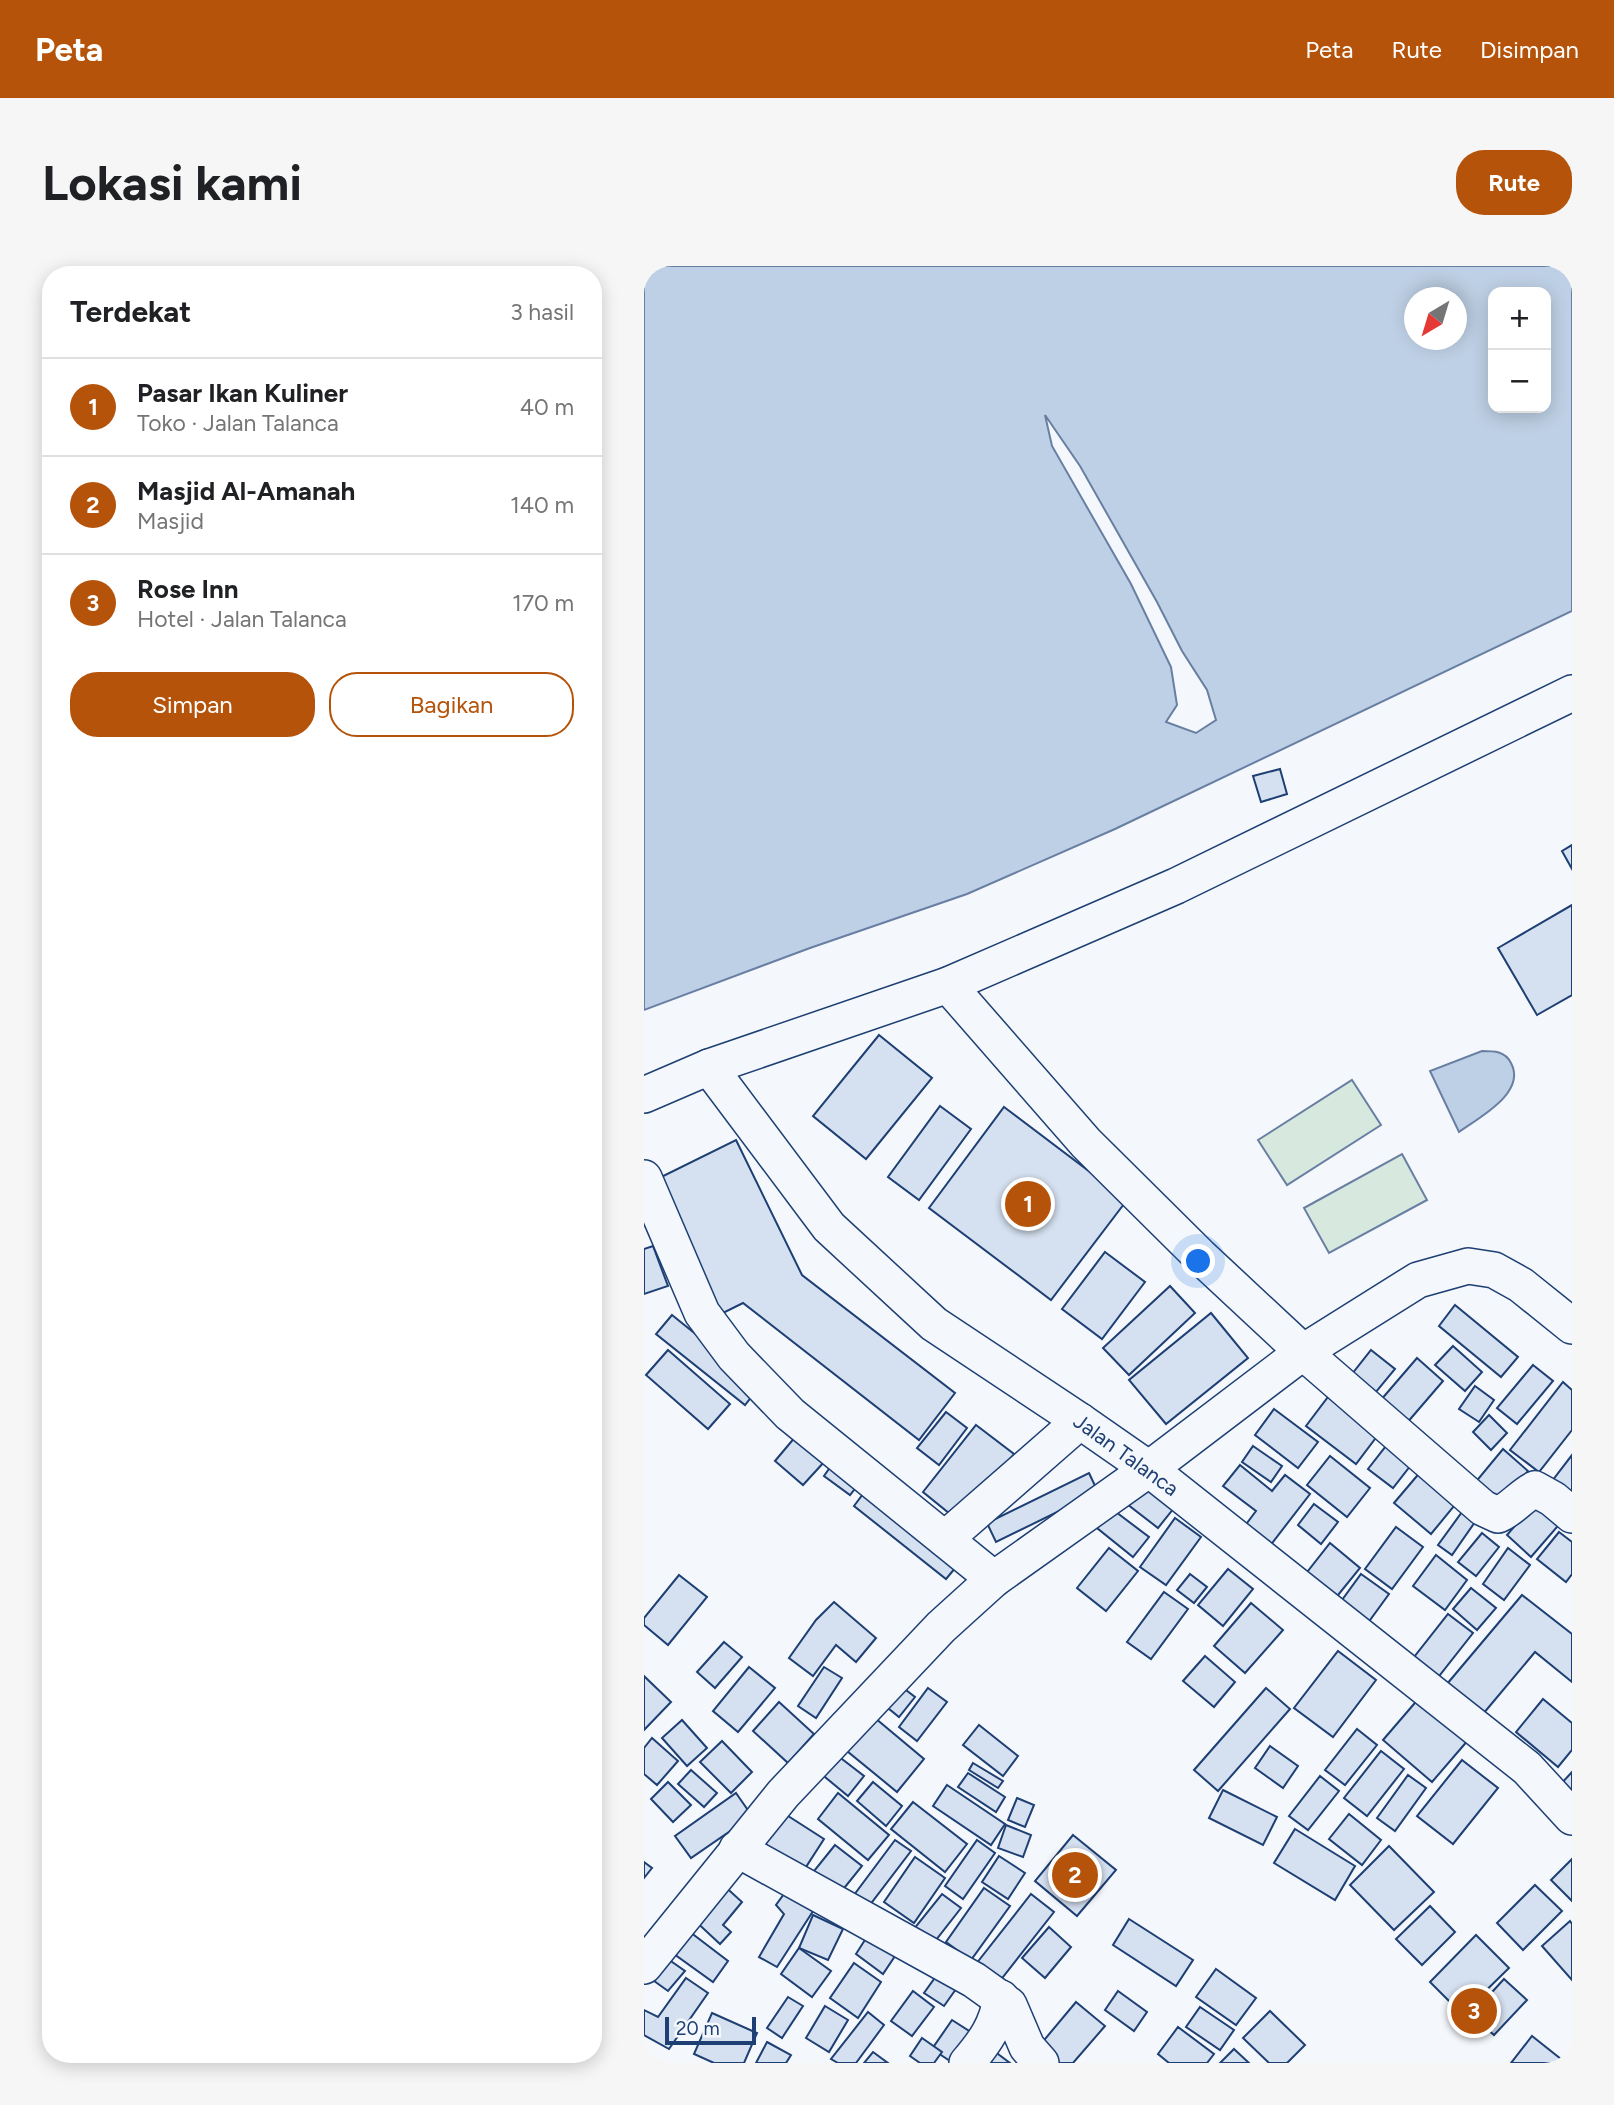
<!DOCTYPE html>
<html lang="id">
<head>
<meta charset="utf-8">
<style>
  :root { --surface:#fff; --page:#f6f6f6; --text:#202124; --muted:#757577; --line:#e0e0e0; --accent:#b45309 }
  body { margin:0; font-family:Figtree,sans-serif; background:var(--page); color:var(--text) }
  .controls { position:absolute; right:21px; top:21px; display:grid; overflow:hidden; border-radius:14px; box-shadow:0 4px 18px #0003 }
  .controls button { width:63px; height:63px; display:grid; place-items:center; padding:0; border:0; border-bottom:2px solid var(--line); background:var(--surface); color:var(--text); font:35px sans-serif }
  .compass { position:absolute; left:760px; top:21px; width:63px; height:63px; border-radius:50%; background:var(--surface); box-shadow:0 4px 18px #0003; rotate:218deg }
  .scale { position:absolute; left:21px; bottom:18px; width:91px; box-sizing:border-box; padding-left:7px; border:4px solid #1d3f73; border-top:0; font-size:19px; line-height:24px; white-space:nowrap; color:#1d3f73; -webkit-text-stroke:5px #f4f7fb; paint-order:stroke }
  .you { position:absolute; left:555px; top:996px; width:24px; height:24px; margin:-18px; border:5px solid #fff; border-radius:50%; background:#1a73e8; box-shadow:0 0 0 10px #1a73e833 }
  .badge { display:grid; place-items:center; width:46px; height:46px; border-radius:50%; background:var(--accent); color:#fff; font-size:23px; font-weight:700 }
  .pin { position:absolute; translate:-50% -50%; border:4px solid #fff; box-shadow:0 2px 7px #0006 }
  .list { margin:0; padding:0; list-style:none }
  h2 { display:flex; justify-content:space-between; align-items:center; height:91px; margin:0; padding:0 28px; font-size:30px }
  h2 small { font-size:23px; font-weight:400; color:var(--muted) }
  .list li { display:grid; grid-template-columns:46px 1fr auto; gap:21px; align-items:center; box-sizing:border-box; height:98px; padding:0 28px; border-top:2px solid var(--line) }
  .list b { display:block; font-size:26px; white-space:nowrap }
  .list p { margin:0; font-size:23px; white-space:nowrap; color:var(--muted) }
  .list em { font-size:23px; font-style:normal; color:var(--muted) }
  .actions { display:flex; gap:14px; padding:21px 28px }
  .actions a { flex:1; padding:16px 0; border:2px solid var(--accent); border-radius:28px; text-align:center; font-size:24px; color:var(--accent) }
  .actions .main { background:var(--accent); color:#fff }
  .map { position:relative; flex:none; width:928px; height:1797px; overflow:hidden; border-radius:28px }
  header { display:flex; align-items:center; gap:42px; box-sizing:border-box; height:98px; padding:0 35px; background:var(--accent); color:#fff }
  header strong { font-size:33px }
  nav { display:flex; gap:38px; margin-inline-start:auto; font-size:24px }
  .intro { display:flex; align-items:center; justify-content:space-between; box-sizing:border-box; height:168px; padding:0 42px }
  h1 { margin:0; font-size:49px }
  .button { padding:18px 32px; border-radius:28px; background:var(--accent); color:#fff; font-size:24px; font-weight:700 }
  main { display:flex; gap:42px; padding:0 42px }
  aside { flex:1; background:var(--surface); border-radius:28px; box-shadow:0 4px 18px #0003 }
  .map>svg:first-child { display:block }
  .green { fill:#d7e8df; stroke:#687fa3; stroke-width:2 }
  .water { fill:#bed0e5; stroke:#687fa3; stroke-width:2; fill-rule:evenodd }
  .pier { fill:#f4f7fb; stroke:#687fa3; stroke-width:2 }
  .building { fill:#d5e0f0; stroke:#1d3f73; stroke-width:2 }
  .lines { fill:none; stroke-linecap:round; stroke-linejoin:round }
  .minor-casing { stroke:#1d3f73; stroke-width:38 }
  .minor { stroke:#f4f7fb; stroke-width:35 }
  .labels { text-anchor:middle; stroke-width:5; stroke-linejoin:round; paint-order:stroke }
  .street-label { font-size:21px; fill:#1d3f73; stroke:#f4f7fb }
</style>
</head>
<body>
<header>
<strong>Peta</strong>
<nav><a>Peta</a><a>Rute</a><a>Disimpan</a></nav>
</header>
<div class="intro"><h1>Lokasi kami</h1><a class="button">Rute</a></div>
<main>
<aside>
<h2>Terdekat<small>3 hasil</small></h2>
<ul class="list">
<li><span class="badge">1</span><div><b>Pasar Ikan Kuliner</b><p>Toko · Jalan Talanca</p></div><em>40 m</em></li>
<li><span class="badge">2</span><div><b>Masjid Al-Amanah</b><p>Masjid</p></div><em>140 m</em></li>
<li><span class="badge">3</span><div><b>Rose Inn</b><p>Hotel · Jalan Talanca</p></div><em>170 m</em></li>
</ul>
<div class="actions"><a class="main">Simpan</a><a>Bagikan</a></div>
</aside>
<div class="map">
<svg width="928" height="1797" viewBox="0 0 928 1797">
  <rect width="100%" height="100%" fill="#f4f7fb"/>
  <g class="green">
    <path d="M 708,814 L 737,859 L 643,919 L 614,874 Z"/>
    <path d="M 758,888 L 783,934 L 685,987 L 660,942 Z"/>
  </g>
  <g class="water">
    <path d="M 0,0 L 928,0 L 928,345 L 471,563 L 323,628 L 166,682 L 0,744 ZM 849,26 L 902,26 L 902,142 L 849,142 ZM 771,32 L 813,32 L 813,74 L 771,74 Z"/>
    <path d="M 838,785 C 850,785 861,785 867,797 C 883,827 834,852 815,866 L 786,805 Z"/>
  </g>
  <path class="pier" d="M 401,149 L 436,200 L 513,336 L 538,385 L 563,424 L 572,454 L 552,467 L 522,456 L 533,439 L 527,401 L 487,318 L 408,180 Z"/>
  <g class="building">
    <path d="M 636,503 L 643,528 L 617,536 L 609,510 Z"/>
    <path d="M 928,579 L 928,603 L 918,585 Z"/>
    <path d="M 928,639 L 928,729 L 893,749 L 854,682 Z"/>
    <path d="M 235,769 L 288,812 L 222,893 L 169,850 Z"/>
    <path d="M 296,840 L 327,863 L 275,934 L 244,911 Z"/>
    <path d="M 360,841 L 483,934 L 407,1034 L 285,942 Z"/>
    <path d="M 92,874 L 158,1009 L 311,1127 L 275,1174 L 99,1037 L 69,1052 L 3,918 Z"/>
    <path d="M 9,980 L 24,1020 L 0,1028 L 0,983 Z"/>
    <path d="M 461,986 L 501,1016 L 458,1073 L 418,1043 Z"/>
    <path d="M 526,1020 L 551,1047 L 485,1109 L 459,1082 Z"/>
    <path d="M 811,1039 L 874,1091 L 857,1111 L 795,1060 Z"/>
    <path d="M 567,1047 L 604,1092 L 522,1158 L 485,1114 Z"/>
    <path d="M 28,1049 L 116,1120 L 101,1139 L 12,1068 Z"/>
    <path d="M 809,1080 L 838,1106 L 821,1125 L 791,1099 Z"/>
    <path d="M 24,1084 L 86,1138 L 64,1163 L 2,1109 Z"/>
    <path d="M 727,1084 L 751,1103 L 732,1126 L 708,1108 Z"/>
    <path d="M 773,1092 L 799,1115 L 756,1165 L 730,1142 Z"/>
    <path d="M 889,1099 L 909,1115 L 873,1158 L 853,1142 Z"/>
    <path d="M 919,1116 L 928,1124 L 928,1164 L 895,1206 L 866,1184 Z"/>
    <path d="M 831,1120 L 850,1134 L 835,1156 L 815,1143 Z"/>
    <path d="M 687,1127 L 737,1165 L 712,1198 L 662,1160 Z"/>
    <path d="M 630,1143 L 674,1176 L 654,1202 L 611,1169 Z"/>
    <path d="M 302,1146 L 323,1162 L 295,1199 L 273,1182 Z"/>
    <path d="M 845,1149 L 863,1167 L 847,1184 L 829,1166 Z"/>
    <path d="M 332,1159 L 370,1188 L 316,1256 L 279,1226 Z"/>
    <path d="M 152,1170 L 181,1195 L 159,1219 L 131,1195 Z"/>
    <path d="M 609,1180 L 638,1200 L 627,1216 L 598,1196 Z"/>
    <path d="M 742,1180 L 767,1199 L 749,1222 L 724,1203 Z"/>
    <path d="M 859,1183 L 884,1205 L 851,1245 L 825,1224 Z"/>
    <path d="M 928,1189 L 928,1224 L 922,1232 L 905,1219 Z"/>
    <path d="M 194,1190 L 221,1210 L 206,1229 L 180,1210 Z"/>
    <path d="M 686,1190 L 726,1222 L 703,1251 L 663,1219 Z"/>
    <path d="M 596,1199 L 628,1225 L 641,1209 L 666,1228 L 622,1285 L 597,1265 L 612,1245 L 579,1220 Z"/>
    <path d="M 778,1204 L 815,1234 L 787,1268 L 750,1237 Z"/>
    <path d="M 445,1207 L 454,1226 L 352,1276 L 343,1257 Z"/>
    <path d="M 503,1212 L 534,1237 L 514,1262 L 483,1238 Z"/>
    <path d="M 225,1220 L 318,1294 L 302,1313 L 210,1240 Z"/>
    <path d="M 894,1233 L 919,1254 L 887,1291 L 863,1269 Z"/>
    <path d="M 670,1238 L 694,1256 L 677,1278 L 654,1259 Z"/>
    <path d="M 468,1243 L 505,1271 L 489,1291 L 453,1262 Z"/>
    <path d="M 818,1246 L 831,1256 L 808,1289 L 794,1279 Z"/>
    <path d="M 531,1252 L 557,1271 L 522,1319 L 496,1301 Z"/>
    <path d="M 752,1261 L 779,1281 L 748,1323 L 721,1303 Z"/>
    <path d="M 915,1266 L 928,1276 L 928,1308 L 922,1316 L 893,1293 Z"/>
    <path d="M 838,1267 L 855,1281 L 832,1310 L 814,1296 Z"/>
    <path d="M 686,1277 L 716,1302 L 690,1334 L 660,1310 Z"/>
    <path d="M 465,1282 L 494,1305 L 462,1345 L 433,1322 Z"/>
    <path d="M 864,1282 L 886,1299 L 860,1334 L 839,1318 Z"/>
    <path d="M 792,1289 L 823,1314 L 801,1344 L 769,1320 Z"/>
    <path d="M 584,1303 L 609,1323 L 579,1360 L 554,1339 Z"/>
    <path d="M 546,1308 L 563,1321 L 550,1337 L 533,1324 Z"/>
    <path d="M 717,1308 L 745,1328 L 718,1365 L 690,1345 Z"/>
    <path d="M 35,1309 L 63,1331 L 24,1379 L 0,1359 L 0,1352 Z"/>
    <path d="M 827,1322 L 852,1342 L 833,1364 L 809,1343 Z"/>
    <path d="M 520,1326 L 544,1343 L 507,1393 L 483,1376 Z"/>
    <path d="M 878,1329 L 928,1368 L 928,1416 L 891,1386 L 839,1448 L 803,1418 Z"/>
    <path d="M 190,1336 L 232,1372 L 212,1396 L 192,1379 L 169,1410 L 145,1392 L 172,1354 Z"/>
    <path d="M 607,1337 L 639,1364 L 601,1407 L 570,1380 Z"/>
    <path d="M 804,1348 L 829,1367 L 788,1419 L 763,1400 Z"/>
    <path d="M 80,1376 L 98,1391 L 71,1422 L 53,1406 Z"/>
    <path d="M 694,1385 L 732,1414 L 689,1471 L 650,1442 Z"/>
    <path d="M 561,1390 L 591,1416 L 570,1441 L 539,1415 Z"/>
    <path d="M 105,1401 L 131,1422 L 94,1466 L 69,1445 Z"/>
    <path d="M 180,1401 L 198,1412 L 172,1452 L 154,1440 Z"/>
    <path d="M 0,1410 L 27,1436 L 0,1464 Z"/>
    <path d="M 254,1418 L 271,1431 L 255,1451 L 239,1438 Z"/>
    <path d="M 284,1422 L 303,1436 L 273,1475 L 255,1461 Z"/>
    <path d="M 622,1422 L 646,1443 L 574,1525 L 550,1504 Z"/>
    <path d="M 776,1431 L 825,1473 L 788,1516 L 739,1474 Z"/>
    <path d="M 899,1433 L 928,1457 L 928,1484 L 914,1501 L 872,1466 Z"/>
    <path d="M 135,1436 L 170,1468 L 144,1497 L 109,1465 Z"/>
    <path d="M 231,1452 L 280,1493 L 253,1526 L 203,1485 Z"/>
    <path d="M 38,1454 L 63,1482 L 43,1500 L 18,1472 Z"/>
    <path d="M 335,1459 L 374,1490 L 359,1510 L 319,1479 Z"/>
    <path d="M 713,1463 L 733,1479 L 701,1519 L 681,1504 Z"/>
    <path d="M 8,1472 L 34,1495 L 13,1519 L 0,1508 L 0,1482 Z"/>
    <path d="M 78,1475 L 108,1506 L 87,1527 L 56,1496 Z"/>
    <path d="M 626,1480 L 654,1500 L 639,1522 L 611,1502 Z"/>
    <path d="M 185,1483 L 220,1510 L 204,1530 L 170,1502 Z"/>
    <path d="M 737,1485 L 760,1503 L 723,1550 L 700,1532 Z"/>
    <path d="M 818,1494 L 854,1522 L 809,1578 L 773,1550 Z"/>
    <path d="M 329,1497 L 359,1515 L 354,1522 L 325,1504 Z"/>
    <path d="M 47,1504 L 73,1527 L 60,1541 L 34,1518 Z"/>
    <path d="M 928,1506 L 928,1532 L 915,1520 Z"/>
    <path d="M 324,1507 L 361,1531 L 352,1546 L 314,1521 Z"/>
    <path d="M 764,1509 L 782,1522 L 751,1565 L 733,1552 Z"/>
    <path d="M 676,1510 L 695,1525 L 664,1564 L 645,1550 Z"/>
    <path d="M 24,1516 L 47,1539 L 29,1556 L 7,1533 Z"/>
    <path d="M 229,1516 L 258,1540 L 242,1560 L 213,1535 Z"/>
    <path d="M 303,1519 L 361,1558 L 347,1579 L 289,1540 Z"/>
    <path d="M 579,1524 L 633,1551 L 619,1579 L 565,1552 Z"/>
    <path d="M 92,1527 L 108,1550 L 47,1592 L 31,1570 Z"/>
    <path d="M 194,1527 L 245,1569 L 224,1594 L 174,1553 Z"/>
    <path d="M 373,1532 L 390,1539 L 381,1561 L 364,1554 Z"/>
    <path d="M 269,1536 L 323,1578 L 301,1606 L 247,1563 Z"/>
    <path d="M 141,1548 L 180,1573 L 160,1604 L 121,1578 Z"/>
    <path d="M 705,1548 L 737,1574 L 718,1599 L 685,1573 Z"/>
    <path d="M 362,1559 L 387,1569 L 379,1591 L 354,1582 Z"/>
    <path d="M 651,1563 L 711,1600 L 691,1634 L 630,1597 Z"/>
    <path d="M 429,1569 L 472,1604 L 433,1650 L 391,1615 Z"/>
    <path d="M 251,1574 L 267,1585 L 225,1640 L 210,1629 Z"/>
    <path d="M 333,1574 L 351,1587 L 319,1633 L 301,1620 Z"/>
    <path d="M 191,1579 L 218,1600 L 197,1626 L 170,1605 Z"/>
    <path d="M 745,1580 L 790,1626 L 750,1664 L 706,1619 Z"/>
    <path d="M 355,1590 L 381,1607 L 364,1633 L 338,1616 Z"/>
    <path d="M 271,1591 L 301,1612 L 270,1657 L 240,1636 Z"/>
    <path d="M 928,1593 L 928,1635 L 907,1614 Z"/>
    <path d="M 0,1596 L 8,1602 L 0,1612 Z"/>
    <path d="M 76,1616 L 98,1636 L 79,1659 L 87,1666 L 76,1678 L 48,1652 Z"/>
    <path d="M 891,1619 L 918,1645 L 879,1684 L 853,1657 Z"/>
    <path d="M 145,1621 L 173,1639 L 133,1701 L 115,1691 L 140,1648 L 132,1639 Z"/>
    <path d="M 340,1622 L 366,1640 L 327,1694 L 302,1676 Z"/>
    <path d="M 298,1628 L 317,1642 L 288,1679 L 269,1664 Z"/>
    <path d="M 387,1628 L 410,1646 L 355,1716 L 332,1698 Z"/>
    <path d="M 786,1640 L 811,1666 L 778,1699 L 752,1673 Z"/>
    <path d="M 169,1649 L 199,1663 L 184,1694 L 155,1682 Z"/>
    <path d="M 485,1653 L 549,1694 L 532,1720 L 469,1679 Z"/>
    <path d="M 926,1655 L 928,1658 L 928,1714 L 898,1680 Z"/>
    <path d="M 405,1661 L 427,1681 L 401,1712 L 378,1692 Z"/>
    <path d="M 46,1666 L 84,1695 L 69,1716 L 30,1688 Z"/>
    <path d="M 226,1666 L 255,1684 L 239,1708 L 212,1688 Z"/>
    <path d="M 832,1669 L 865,1702 L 818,1748 L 786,1716 Z"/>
    <path d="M 155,1682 L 187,1705 L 168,1731 L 137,1708 Z"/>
    <path d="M 21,1691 L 41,1705 L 24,1725 L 6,1712 Z"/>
    <path d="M 210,1697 L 237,1716 L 214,1752 L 186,1732 Z"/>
    <path d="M 298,1702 L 317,1716 L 300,1740 L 280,1727 Z"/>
    <path d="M 572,1703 L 612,1732 L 592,1759 L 552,1731 Z"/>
    <path d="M 42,1712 L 64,1727 L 25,1783 L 0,1769 L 0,1744 L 14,1751 Z"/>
    <path d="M 860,1713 L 883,1734 L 850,1769 L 827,1749 Z"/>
    <path d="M 269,1725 L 290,1741 L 268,1770 L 247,1755 Z"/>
    <path d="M 474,1725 L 503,1746 L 490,1765 L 461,1744 Z"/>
    <path d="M 144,1731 L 159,1740 L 138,1772 L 123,1762 Z"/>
    <path d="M 432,1736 L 461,1760 L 429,1797 L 406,1797 L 391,1785 Z"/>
    <path d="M 181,1740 L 204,1754 L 185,1786 L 162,1772 Z"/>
    <path d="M 556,1741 L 590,1764 L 576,1784 L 542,1761 Z"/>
    <path d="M 626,1745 L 661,1779 L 643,1797 L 625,1797 L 599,1772 Z"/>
    <path d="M 224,1746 L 240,1759 L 212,1797 L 194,1797 L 187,1793 Z"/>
    <path d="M 68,1747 L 113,1767 L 100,1797 L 70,1797 L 50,1788 Z"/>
    <path d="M 308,1754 L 330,1768 L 309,1797 L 288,1783 Z"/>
    <path d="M 534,1761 L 570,1788 L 563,1797 L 525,1797 L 514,1788 Z"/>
    <path d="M 888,1770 L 922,1797 L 867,1797 Z"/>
    <path d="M 278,1772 L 298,1786 L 290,1797 L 276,1797 L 266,1790 Z"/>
    <path d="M 123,1776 L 147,1789 L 142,1797 L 112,1797 Z"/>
    <path d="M 590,1783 L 605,1797 L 576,1797 Z"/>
    <path d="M 350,1785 L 366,1797 L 340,1797 Z"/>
    <path d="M 229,1786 L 244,1797 L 220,1797 Z"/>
  </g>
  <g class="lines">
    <g class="minor-casing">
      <g id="minor">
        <path d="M 304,719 L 442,877 L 556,990 L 659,1086 L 839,1242 L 854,1249 C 868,1243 877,1230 891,1223 L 909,1233 L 928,1249"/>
        <path d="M 65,801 L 185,961 L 290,1058 L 436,1155 L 505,1203 L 883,1502 L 928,1551"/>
        <path d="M 0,829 L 65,801 L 304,719 L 532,620 L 928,427"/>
        <path d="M 0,912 L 58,1047 L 90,1090 L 146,1148 L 350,1313"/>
        <path d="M 301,1273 L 436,1155"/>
        <path d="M 93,1583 L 330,1714 L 365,1739 L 383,1781 L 397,1797"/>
        <path d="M 0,1700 L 139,1528 L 297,1361 L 350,1313 L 505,1203 L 659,1086 L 774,1014 L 824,1000 L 850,1004 L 877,1019 L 928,1060"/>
        <path d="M 323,1797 C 341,1776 353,1759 357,1732"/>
      </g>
    </g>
    <use href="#minor" class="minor"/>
  </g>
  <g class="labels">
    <g class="street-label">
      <text transform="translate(482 1189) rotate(36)" y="7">Jalan Talanca</text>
    </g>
  </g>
</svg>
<div class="controls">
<button>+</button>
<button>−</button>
</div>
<svg class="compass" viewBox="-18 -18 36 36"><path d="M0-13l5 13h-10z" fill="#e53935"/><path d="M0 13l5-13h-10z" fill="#757577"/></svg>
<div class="scale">20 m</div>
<div class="you"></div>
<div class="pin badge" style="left:384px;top:938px">1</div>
<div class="pin badge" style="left:431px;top:1609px">2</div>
<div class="pin badge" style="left:830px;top:1745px">3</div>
</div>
</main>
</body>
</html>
